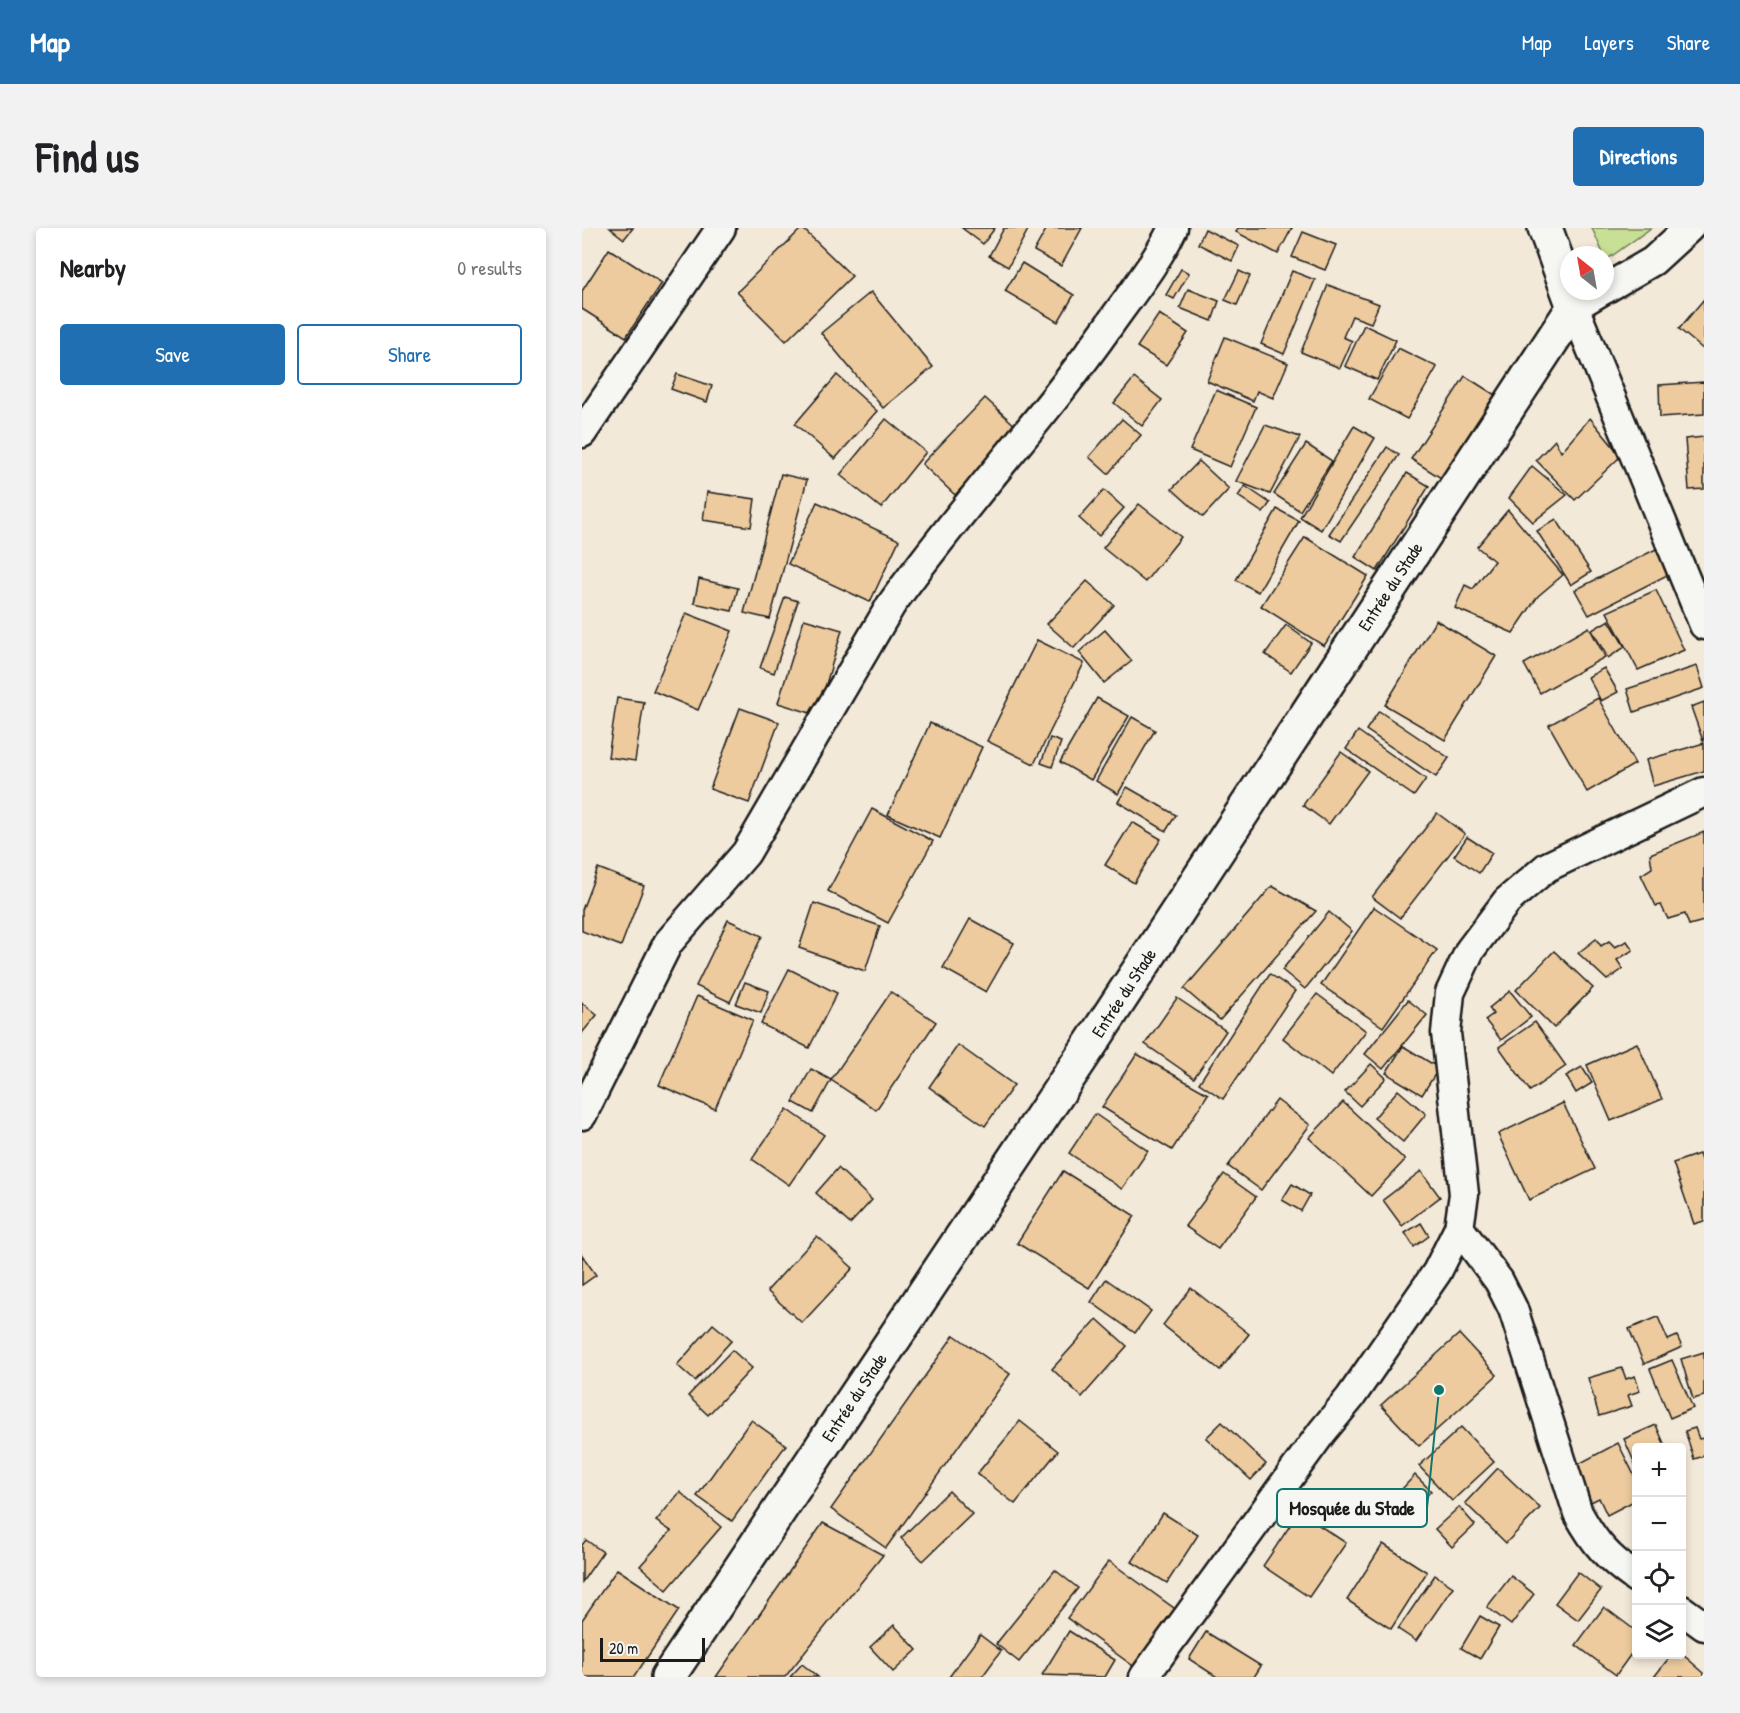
<!DOCTYPE html>
<html lang="en">
<head>
<meta charset="utf-8">
<style>
  :root { --surface:#fff; --page:#f2f2f2; --text:#202124; --muted:#757577; --line:#e0e0e0; --accent:#1f6fb2 }
  body { margin:0; font-family:"Patrick Hand",sans-serif; background:var(--page); color:var(--text) }
  .controls { position:absolute; right:18px; bottom:18px; display:grid; overflow:hidden; border-radius:6px; box-shadow:0 3px 9px #0003 }
  .controls button { width:54px; height:54px; display:grid; place-items:center; padding:0; border:0; border-bottom:2px solid var(--line); background:var(--surface); color:var(--text); font:30px sans-serif }
  .compass { position:absolute; left:978px; top:18px; width:54px; height:54px; border-radius:50%; background:var(--surface); box-shadow:0 3px 9px #0003; rotate:329deg }
  .scale { position:absolute; left:18px; bottom:15px; width:105px; box-sizing:border-box; padding-left:6px; border:3px solid #1c1c1c; border-top:0; font-size:16px; line-height:21px; white-space:nowrap; color:#1c1c1c; -webkit-text-stroke:4px #f6f6f2; paint-order:stroke }
  .list { margin:0; padding:0; list-style:none }
  h2 { display:flex; justify-content:space-between; align-items:center; height:78px; margin:0; padding:0 24px; font-size:26px }
  h2 small { font-size:20px; font-weight:400; color:var(--muted) }
  .actions { display:flex; gap:12px; padding:18px 24px }
  .actions a { flex:1; padding:14px 0; border:2px solid var(--accent); border-radius:6px; text-align:center; font-size:21px; color:var(--accent) }
  .actions .main { background:var(--accent); color:#fff }
  .icon { flex:none; width:33px; height:33px; fill:none; stroke:currentColor; stroke-width:2; stroke-linecap:round; stroke-linejoin:round }
  .map { position:relative; flex:none; width:1122px; height:1449px; overflow:hidden; border-radius:6px }
  header { display:flex; align-items:center; gap:36px; box-sizing:border-box; height:84px; padding:0 30px; background:var(--accent); color:#fff }
  header strong { font-size:28px }
  nav { display:flex; gap:33px; margin-inline-start:auto; font-size:21px }
  .intro { display:flex; align-items:center; justify-content:space-between; box-sizing:border-box; height:144px; padding:0 36px }
  h1 { margin:0; font-size:42px }
  .button { padding:15px 27px; border-radius:6px; background:var(--accent); color:#fff; font-size:21px; font-weight:700 }
  main { display:flex; gap:36px; padding:0 36px }
  aside { flex:1; background:var(--surface); border-radius:6px; box-shadow:0 3px 9px #0003 }
  .map>svg:first-child { display:block }
  .green { fill:#c8e096; stroke:#727e59; stroke-width:1.5 }
  .building { fill:#edcb9e; stroke:#1c1c1c; stroke-width:1.5 }
  .lines { fill:none; stroke-linecap:round; stroke-linejoin:round }
  .street-casing { stroke:#1c1c1c; stroke-width:33 }
  .secondary-casing { stroke:#1c1c1c; stroke-width:38 }
  .street { stroke:#f6f6f2; stroke-width:28 }
  .secondary { stroke:#f6f6f2; stroke-width:33 }
  .labels { text-anchor:middle; stroke-width:6; stroke-linejoin:round; paint-order:stroke }
  .street-label { font-size:18px; fill:#1c1c1c; stroke:#f6f6f2 }
  .leader { fill:none; stroke:#0f766e; stroke-width:2 }
  .callout-dot { fill:#0f766e; stroke:#f6f6f2; stroke-width:2 }
  .callout { fill:#f6f6f2; stroke:#0f766e; stroke-width:2 }
  .callout-label { font-size:20px; text-anchor:middle; font-weight:bold; fill:#1c1c1c }
</style>
</head>
<body>
<header>
<strong>Map</strong>
<nav><a>Map</a><a>Layers</a><a>Share</a></nav>
</header>
<div class="intro"><h1>Find us</h1><a class="button">Directions</a></div>
<main>
<aside>
<h2>Nearby<small>0 results</small></h2>
<ul class="list">
</ul>
<div class="actions"><a class="main">Save</a><a>Share</a></div>
</aside>
<div class="map">
<svg width="1122" height="1449" viewBox="0 0 1122 1449">
  <rect width="100%" height="100%" fill="#f3e9d9"/>
  <filter id="ink" filterUnits="userSpaceOnUse"><feTurbulence type="fractalNoise" baseFrequency=".0167" numOctaves="2"/><feDisplacementMap in="SourceGraphic" scale="12" xChannelSelector="R" yChannelSelector="G"/><feConvolveMatrix kernelMatrix="1 2 1 2 8 2 1 2 1" color-interpolation-filters="sRGB"/></filter>
  <g filter="url(#ink)">
    <path class="green" d="M 1010,0 L 1069,0 L 1024,32 Z"/>
    <g class="building">
      <path d="M 28,0 L 51,0 L 42,11 Z"/>
      <path d="M 220,0 L 270,48 L 204,113 L 155,64 Z"/>
      <path d="M 380,0 L 413,0 L 401,16 Z"/>
      <path d="M 422,0 L 447,0 L 426,39 L 407,28 Z"/>
      <path d="M 465,0 L 500,0 L 479,38 L 452,23 Z"/>
      <path d="M 656,0 L 710,0 L 696,26 L 654,4 Z"/>
      <path d="M 623,1 L 657,18 L 650,33 L 616,16 Z"/>
      <path d="M 721,4 L 754,17 L 743,42 L 710,29 Z"/>
      <path d="M 27,21 L 80,55 L 44,109 L 0,81 L 0,63 Z"/>
      <path d="M 440,35 L 492,67 L 476,94 L 423,63 Z"/>
      <path d="M 599,41 L 607,45 L 592,71 L 584,67 Z"/>
      <path d="M 657,43 L 668,48 L 655,77 L 643,72 Z"/>
      <path d="M 710,43 L 733,52 L 702,126 L 679,116 Z"/>
      <path d="M 746,57 L 797,76 L 789,95 L 770,88 L 761,109 L 770,113 L 758,140 L 719,124 Z"/>
      <path d="M 606,61 L 637,73 L 630,93 L 598,80 Z"/>
      <path d="M 289,64 L 351,139 L 301,180 L 239,105 Z"/>
      <path d="M 1122,71 L 1122,122 L 1097,101 Z"/>
      <path d="M 577,86 L 606,105 L 584,137 L 555,119 Z"/>
      <path d="M 782,97 L 814,112 L 795,152 L 763,138 Z"/>
      <path d="M 643,109 L 706,135 L 691,170 L 675,163 L 671,173 L 625,153 Z"/>
      <path d="M 816,120 L 855,139 L 825,191 L 787,171 Z"/>
      <path d="M 95,146 L 130,158 L 125,174 L 89,161 Z"/>
      <path d="M 255,147 L 295,183 L 253,231 L 213,196 Z"/>
      <path d="M 883,148 L 913,167 L 859,250 L 829,231 Z"/>
      <path d="M 552,150 L 580,172 L 560,198 L 532,175 Z"/>
      <path d="M 1122,154 L 1122,186 L 1078,189 L 1077,157 Z"/>
      <path d="M 634,162 L 674,179 L 648,239 L 608,222 Z"/>
      <path d="M 403,170 L 436,200 L 373,267 L 340,236 Z"/>
      <path d="M 1008,190 L 1039,228 L 993,272 L 954,232 L 973,212 L 979,224 Z"/>
      <path d="M 304,191 L 344,224 L 299,280 L 258,247 Z"/>
      <path d="M 540,191 L 559,207 L 526,246 L 507,229 Z"/>
      <path d="M 683,197 L 718,209 L 688,266 L 654,253 Z"/>
      <path d="M 772,198 L 793,210 L 739,302 L 718,289 Z"/>
      <path d="M 1122,209 L 1122,261 L 1107,262 L 1103,211 Z"/>
      <path d="M 724,216 L 750,233 L 718,283 L 692,266 Z"/>
      <path d="M 805,219 L 817,227 L 759,313 L 747,306 Z"/>
      <path d="M 617,233 L 647,261 L 621,289 L 590,261 Z"/>
      <path d="M 950,238 L 985,267 L 951,294 L 927,270 Z"/>
      <path d="M 825,245 L 847,258 L 795,343 L 773,329 Z"/>
      <path d="M 199,246 L 225,252 L 188,391 L 162,385 Z"/>
      <path d="M 663,258 L 688,275 L 681,285 L 656,268 Z"/>
      <path d="M 522,262 L 542,280 L 517,308 L 497,290 Z"/>
      <path d="M 125,264 L 173,271 L 169,299 L 121,292 Z"/>
      <path d="M 235,274 L 317,312 L 288,374 L 206,336 Z"/>
      <path d="M 557,276 L 599,309 L 563,354 L 521,320 Z"/>
      <path d="M 695,281 L 717,293 L 676,364 L 654,352 Z"/>
      <path d="M 926,282 L 981,347 L 956,368 L 931,405 L 873,380 L 883,357 L 891,361 L 912,333 L 895,319 Z"/>
      <path d="M 974,291 L 1009,344 L 989,357 L 955,303 Z"/>
      <path d="M 723,309 L 786,348 L 742,418 L 679,378 Z"/>
      <path d="M 1080,318 L 1093,343 L 1007,387 L 993,362 Z"/>
      <path d="M 117,351 L 156,360 L 150,383 L 112,375 Z"/>
      <path d="M 505,353 L 532,377 L 492,420 L 465,396 Z"/>
      <path d="M 1074,362 L 1102,422 L 1056,442 L 1025,384 Z"/>
      <path d="M 203,369 L 216,373 L 192,445 L 178,440 Z"/>
      <path d="M 104,385 L 150,403 L 116,482 L 71,463 Z"/>
      <path d="M 222,391 L 260,402 L 235,487 L 196,475 Z"/>
      <path d="M 854,392 L 914,428 L 863,512 L 803,477 Z"/>
      <path d="M 1027,392 L 1043,419 L 1026,430 L 1010,402 Z"/>
      <path d="M 704,397 L 729,415 L 709,444 L 683,426 Z"/>
      <path d="M 1007,399 L 1023,429 L 958,465 L 942,436 Z"/>
      <path d="M 523,402 L 550,433 L 522,455 L 497,424 Z"/>
      <path d="M 455,412 L 502,435 L 452,536 L 405,513 Z"/>
      <path d="M 1115,438 L 1122,460 L 1052,484 L 1045,461 Z"/>
      <path d="M 1022,440 L 1036,464 L 1019,473 L 1006,449 Z"/>
      <path d="M 35,470 L 62,474 L 53,533 L 26,529 Z"/>
      <path d="M 515,470 L 547,488 L 509,552 L 478,534 Z"/>
      <path d="M 1016,470 L 1053,536 L 1005,564 L 967,497 Z"/>
      <path d="M 1122,474 L 1122,513 L 1121,513 L 1109,479 Z"/>
      <path d="M 158,480 L 197,494 L 167,575 L 128,561 Z"/>
      <path d="M 797,483 L 867,530 L 854,549 L 784,502 Z"/>
      <path d="M 550,489 L 573,502 L 536,566 L 514,553 Z"/>
      <path d="M 348,495 L 400,519 L 358,610 L 306,587 Z"/>
      <path d="M 776,503 L 844,551 L 832,568 L 764,521 Z"/>
      <path d="M 468,510 L 479,514 L 470,539 L 459,535 Z"/>
      <path d="M 1122,515 L 1122,543 L 1071,558 L 1064,532 Z"/>
      <path d="M 759,524 L 786,543 L 747,596 L 721,577 Z"/>
      <path d="M 545,559 L 594,587 L 584,603 L 536,574 Z"/>
      <path d="M 290,581 L 351,613 L 306,695 L 246,663 Z"/>
      <path d="M 855,585 L 883,606 L 818,690 L 790,669 Z"/>
      <path d="M 550,594 L 579,611 L 552,655 L 523,637 Z"/>
      <path d="M 1122,604 L 1122,693 L 1107,697 L 1103,686 L 1086,691 L 1079,677 L 1074,678 L 1059,647 L 1070,640 L 1068,626 Z"/>
      <path d="M 885,609 L 910,625 L 897,645 L 872,628 Z"/>
      <path d="M 16,640 L 62,658 L 39,718 L 0,703 L 0,682 Z"/>
      <path d="M 690,658 L 734,683 L 638,792 L 602,761 Z"/>
      <path d="M 232,675 L 298,698 L 283,743 L 217,720 Z"/>
      <path d="M 792,679 L 855,722 L 801,799 L 739,757 Z"/>
      <path d="M 747,684 L 770,703 L 723,761 L 700,742 Z"/>
      <path d="M 388,691 L 432,715 L 404,764 L 361,740 Z"/>
      <path d="M 146,692 L 180,708 L 148,774 L 114,758 Z"/>
      <path d="M 1014,711 L 1019,718 L 1027,713 L 1033,719 L 1045,713 L 1051,722 L 1035,732 L 1041,741 L 1025,752 L 996,725 Z"/>
      <path d="M 972,723 L 1011,760 L 972,800 L 934,762 Z"/>
      <path d="M 207,741 L 255,765 L 227,820 L 179,796 Z"/>
      <path d="M 688,746 L 713,763 L 641,871 L 617,855 Z"/>
      <path d="M 163,754 L 187,763 L 179,785 L 154,776 Z"/>
      <path d="M 928,763 L 949,789 L 919,812 L 903,792 L 911,786 L 907,780 Z"/>
      <path d="M 309,764 L 354,794 L 294,882 L 249,852 Z"/>
      <path d="M 735,766 L 784,803 L 749,848 L 701,810 Z"/>
      <path d="M 115,768 L 171,792 L 133,881 L 77,857 Z"/>
      <path d="M 595,770 L 644,803 L 612,850 L 563,816 Z"/>
      <path d="M 826,772 L 845,787 L 801,841 L 783,826 Z"/>
      <path d="M 0,775 L 15,787 L 0,805 Z"/>
      <path d="M 953,794 L 984,838 L 948,863 L 917,819 Z"/>
      <path d="M 1055,815 L 1080,871 L 1029,893 L 1005,837 Z"/>
      <path d="M 376,817 L 432,857 L 403,898 L 347,859 Z"/>
      <path d="M 821,818 L 857,840 L 840,867 L 804,845 Z"/>
      <path d="M 555,826 L 626,866 L 590,922 L 520,879 Z"/>
      <path d="M 789,836 L 804,850 L 778,878 L 763,864 Z"/>
      <path d="M 1000,839 L 1010,855 L 994,865 L 984,848 Z"/>
      <path d="M 229,841 L 249,852 L 231,885 L 211,874 Z"/>
      <path d="M 816,862 L 844,886 L 821,914 L 792,890 Z"/>
      <path d="M 695,872 L 728,897 L 679,962 L 646,938 Z"/>
      <path d="M 761,874 L 823,932 L 789,968 L 727,910 Z"/>
      <path d="M 981,875 L 1013,941 L 947,972 L 916,906 Z"/>
      <path d="M 205,881 L 242,907 L 207,957 L 170,931 Z"/>
      <path d="M 513,886 L 566,923 L 540,961 L 487,925 Z"/>
      <path d="M 1117,926 L 1122,941 L 1122,993 L 1112,996 L 1091,935 Z"/>
      <path d="M 256,940 L 290,972 L 268,996 L 234,965 Z"/>
      <path d="M 481,943 L 553,988 L 507,1060 L 435,1015 Z"/>
      <path d="M 839,943 L 858,969 L 820,998 L 801,972 Z"/>
      <path d="M 642,946 L 674,969 L 636,1021 L 603,998 Z"/>
      <path d="M 710,956 L 728,967 L 719,983 L 700,972 Z"/>
      <path d="M 839,995 L 847,1008 L 832,1019 L 823,1005 Z"/>
      <path d="M 235,1008 L 271,1040 L 220,1095 L 185,1063 Z"/>
      <path d="M 0,1027 L 14,1047 L 0,1057 Z"/>
      <path d="M 524,1051 L 569,1083 L 553,1105 L 509,1074 Z"/>
      <path d="M 609,1060 L 667,1106 L 638,1142 L 581,1097 Z"/>
      <path d="M 1076,1089 L 1086,1112 L 1095,1108 L 1100,1119 L 1062,1136 L 1047,1101 Z"/>
      <path d="M 515,1091 L 545,1118 L 500,1169 L 470,1141 Z"/>
      <path d="M 131,1096 L 150,1112 L 113,1153 L 95,1137 Z"/>
      <path d="M 877,1106 L 915,1147 L 837,1218 L 799,1177 Z"/>
      <path d="M 372,1107 L 428,1146 L 304,1320 L 249,1281 Z"/>
      <path d="M 150,1122 L 170,1140 L 126,1187 L 106,1168 Z"/>
      <path d="M 1122,1124 L 1122,1168 L 1111,1171 L 1099,1131 Z"/>
      <path d="M 1090,1132 L 1111,1180 L 1088,1190 L 1068,1141 Z"/>
      <path d="M 1040,1140 L 1044,1151 L 1053,1148 L 1058,1163 L 1046,1167 L 1050,1178 L 1017,1188 L 1006,1150 Z"/>
      <path d="M 169,1192 L 204,1217 L 150,1293 L 115,1268 Z"/>
      <path d="M 438,1193 L 476,1223 L 433,1276 L 395,1246 Z"/>
      <path d="M 640,1194 L 684,1236 L 669,1252 L 624,1210 Z"/>
      <path d="M 1074,1197 L 1084,1220 L 1054,1220 L 1054,1238 L 1042,1211 Z"/>
      <path d="M 879,1199 L 912,1234 L 870,1273 L 837,1238 Z"/>
      <path d="M 1113,1200 L 1117,1211 L 1122,1210 L 1122,1228 L 1112,1231 L 1103,1203 Z"/>
      <path d="M 1036,1215 L 1054,1251 L 1054,1272 L 1025,1287 L 1017,1270 L 1009,1274 L 991,1239 Z"/>
      <path d="M 916,1240 L 958,1280 L 924,1315 L 883,1275 Z"/>
      <path d="M 833,1247 L 849,1263 L 823,1290 L 807,1275 Z"/>
      <path d="M 367,1263 L 390,1286 L 341,1333 L 319,1310 Z"/>
      <path d="M 98,1264 L 139,1299 L 85,1362 L 58,1338 L 89,1303 L 74,1293 Z"/>
      <path d="M 877,1279 L 893,1297 L 870,1319 L 853,1301 Z"/>
      <path d="M 717,1284 L 764,1315 L 727,1369 L 681,1338 Z"/>
      <path d="M 581,1285 L 616,1307 L 585,1355 L 550,1334 Z"/>
      <path d="M 241,1295 L 301,1327 L 203,1449 L 134,1449 Z"/>
      <path d="M 4,1312 L 21,1324 L 0,1354 L 0,1317 Z"/>
      <path d="M 801,1316 L 845,1344 L 809,1401 L 765,1372 Z"/>
      <path d="M 527,1333 L 596,1383 L 554,1440 L 485,1390 Z"/>
      <path d="M 35,1341 L 97,1382 L 52,1449 L 0,1449 L 0,1392 Z"/>
      <path d="M 473,1342 L 496,1360 L 437,1434 L 414,1416 Z"/>
      <path d="M 996,1344 L 1019,1362 L 996,1392 L 973,1375 Z"/>
      <path d="M 853,1347 L 871,1359 L 834,1413 L 816,1401 Z"/>
      <path d="M 929,1348 L 952,1366 L 929,1397 L 905,1379 Z"/>
      <path d="M 1022,1379 L 1054,1403 L 1054,1419 L 1034,1447 L 994,1417 Z"/>
      <path d="M 898,1388 L 917,1399 L 898,1431 L 879,1420 Z"/>
      <path d="M 312,1397 L 335,1422 L 311,1444 L 288,1419 Z"/>
      <path d="M 487,1403 L 533,1432 L 523,1449 L 460,1447 Z"/>
      <path d="M 624,1404 L 679,1438 L 672,1449 L 635,1449 L 607,1431 Z"/>
      <path d="M 398,1407 L 419,1423 L 400,1449 L 367,1449 Z"/>
      <path d="M 1090,1426 L 1100,1426 L 1122,1445 L 1122,1449 L 1072,1449 Z"/>
      <path d="M 220,1436 L 236,1449 L 208,1449 Z"/>
    </g>
    <g class="lines">
      <g class="street-casing">
        <g id="street">
          <path d="M 1023,61 L 1071,33 L 1107,0"/>
          <path d="M 1019,63 L 992,79 L 1122,397"/>
          <path d="M 0,205 L 139,0"/>
          <path d="M 0,887 L 86,715 L 164,625 L 309,377 C 378,280 460,193 528,96 C 550,65 575,34 591,0"/>
          <path d="M 877,1000 L 917,1053 L 931,1081 L 996,1285 C 1013,1316 1026,1330 1054,1350"/>
          <path d="M 1100,1382 L 1122,1398"/>
          <path d="M 562,1449 L 740,1204 L 768,1170 L 855,1044 L 877,1000 L 882,966 L 864,805 L 868,765 L 888,722 L 925,673 L 965,639 L 1122,564"/>
        </g>
      </g>
      <g class="secondary-casing">
        <g id="secondary">
          <path id="s1" d="M 86,1449 L 510,814 L 992,79 L 963,0"/>
        </g>
      </g>
      <use href="#street" class="street"/>
      <use href="#secondary" class="secondary"/>
    </g>
  </g>
  <g class="labels">
    <g class="street-label">
      <text dy="6" stroke="none"><textPath href="#s1" startOffset="1308">Entrée du Stade</textPath></text>
      <text dy="6" stroke="none"><textPath href="#s1" startOffset="822">Entrée du Stade</textPath></text>
      <text dy="6" stroke="none"><textPath href="#s1" startOffset="336">Entrée du Stade</textPath></text>
    </g>
  </g>
  <path class="leader" d="M857 1162L845 1280"/>
  <circle class="callout-dot" cx="857" cy="1162" r="6"/>
  <rect class="callout" x="695" y="1261" width="150" height="38" rx="6"/>
  <g class="callout-label">
    <text x="770" y="1287">Mosquée du Stade</text>
  </g>
</svg>
<div class="controls">
<button>+</button>
<button>−</button>
<button><svg class="icon" aria-label="locate" viewBox="0 0 24 24"><circle cx="12" cy="12" r="6"/><path d="M12 2v4M12 18v4M2 12h4M18 12h4"/></svg></button>
<button><svg class="icon" aria-label="layers" viewBox="0 0 24 24"><path d="M12 4l9 5-9 5-9-5zM3 14l9 5 9-5"/></svg></button>
</div>
<svg class="compass" viewBox="-18 -18 36 36"><path d="M0-13l5 13h-10z" fill="#e53935"/><path d="M0 13l5-13h-10z" fill="#757577"/></svg>
<div class="scale">20 m</div>
</div>
</main>
</body>
</html>
